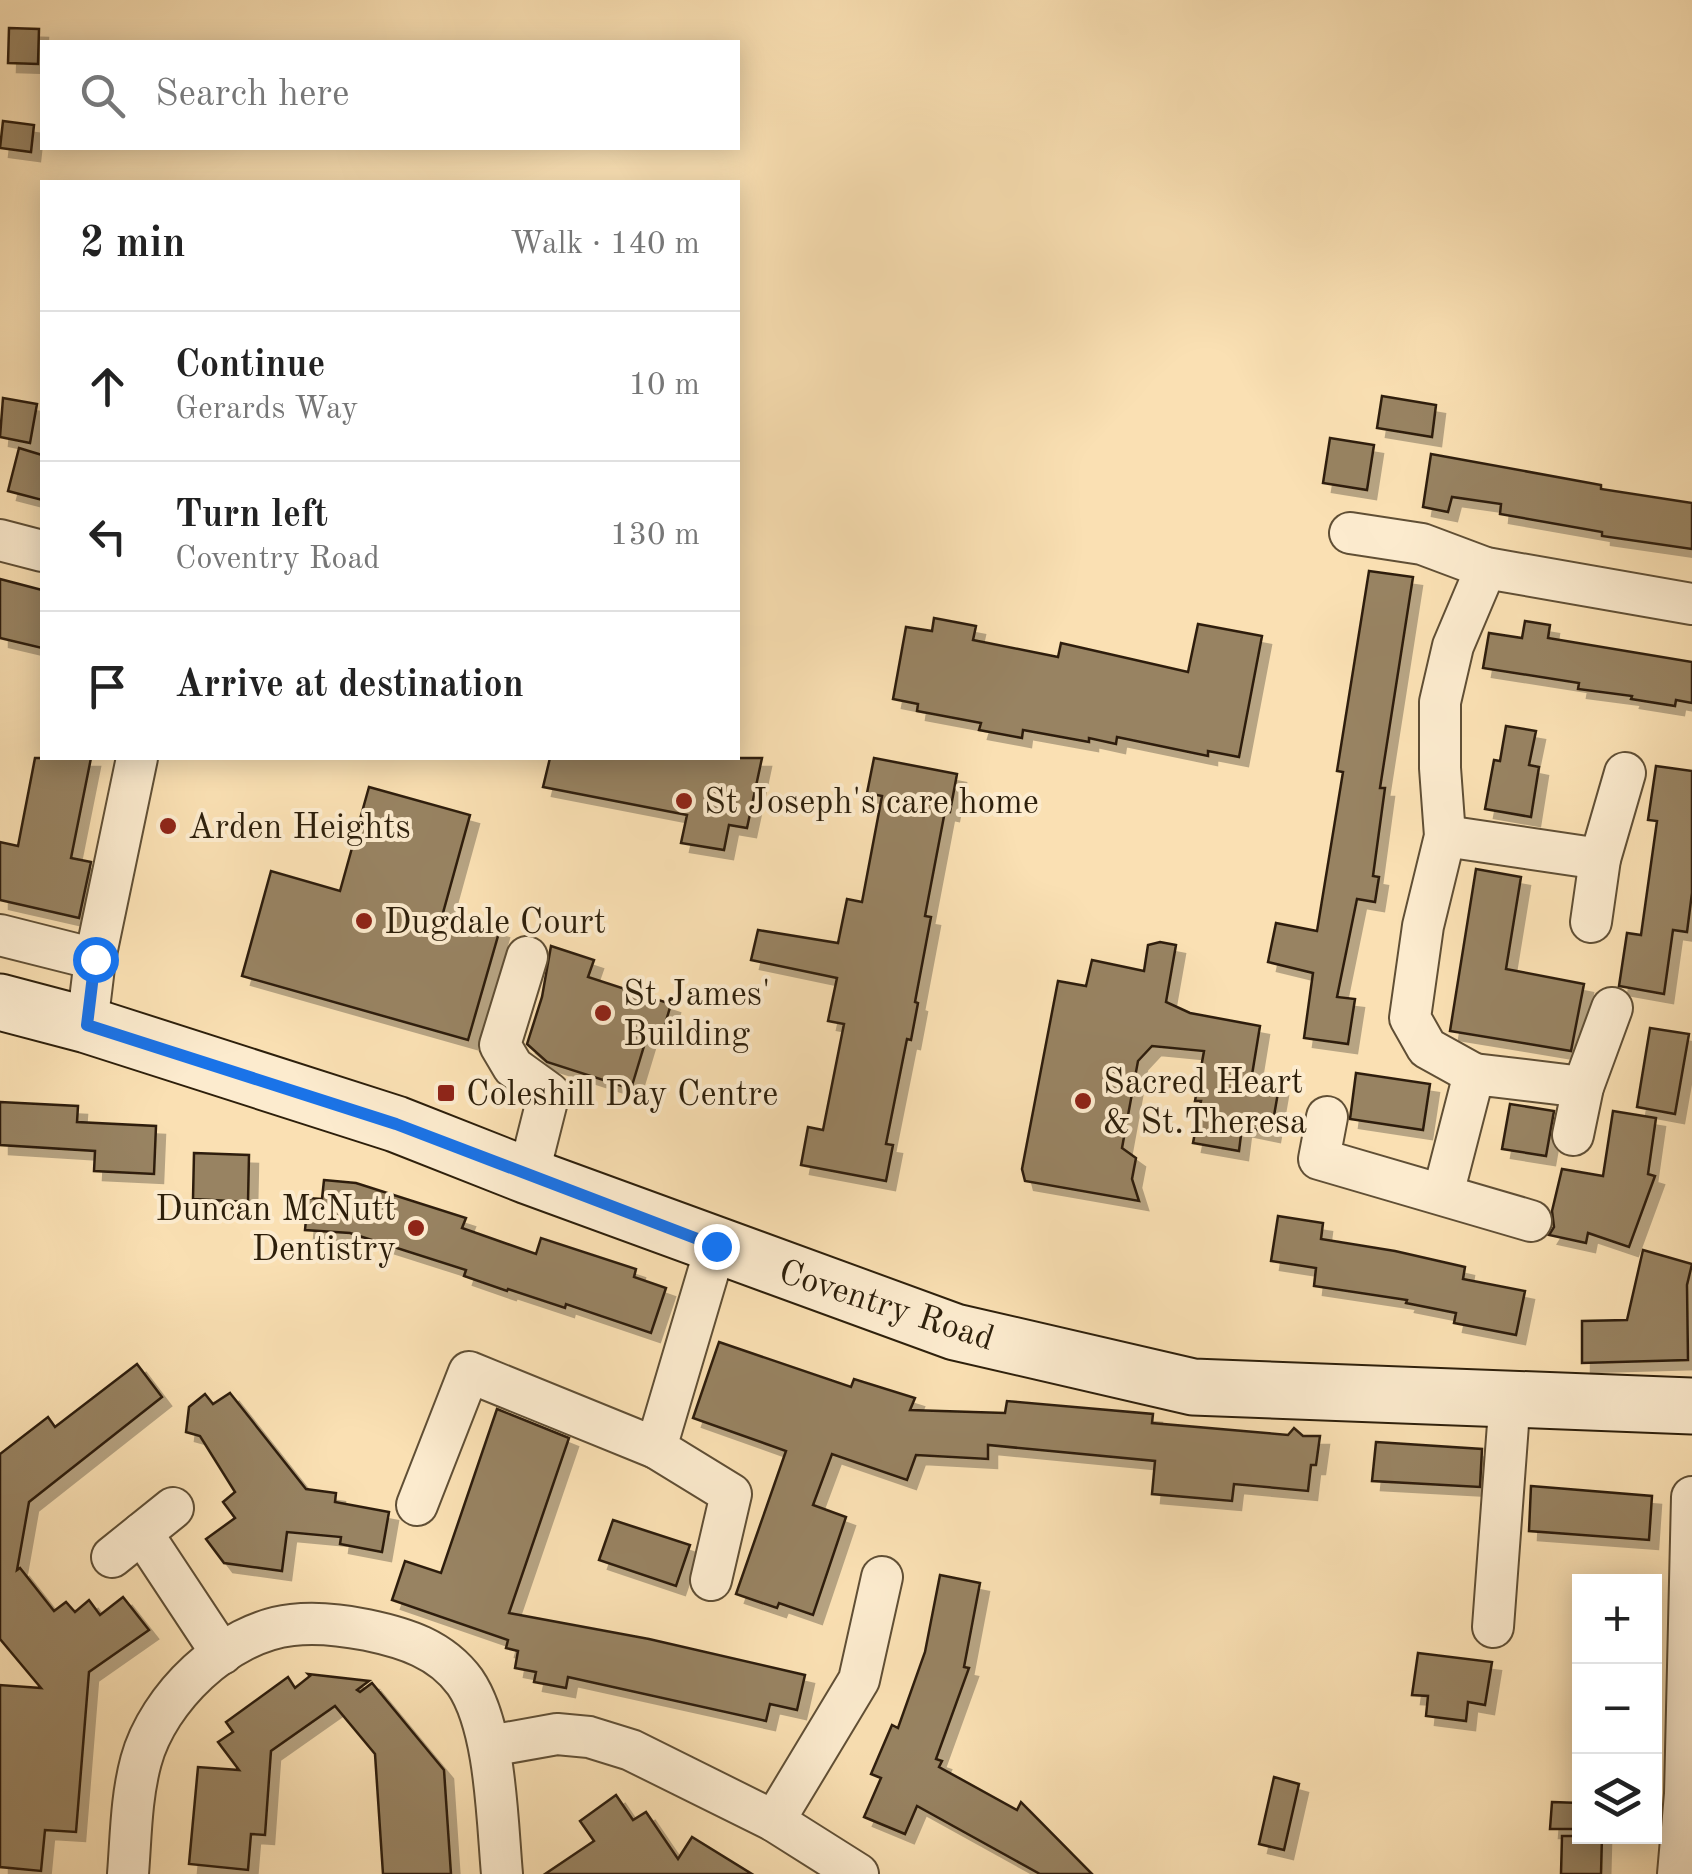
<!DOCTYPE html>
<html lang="en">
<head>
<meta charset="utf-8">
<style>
  :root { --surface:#fff; --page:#f6f6f6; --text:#222; --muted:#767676; --line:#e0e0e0 }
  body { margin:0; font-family:"Old Standard TT",serif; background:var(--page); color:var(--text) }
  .controls { position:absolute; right:30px; bottom:30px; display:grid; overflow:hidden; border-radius:0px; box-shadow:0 5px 25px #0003 }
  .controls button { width:90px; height:90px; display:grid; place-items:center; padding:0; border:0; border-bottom:2px solid var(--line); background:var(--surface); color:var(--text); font:50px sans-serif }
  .stop { position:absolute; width:30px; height:30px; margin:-22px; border:8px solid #1a73e8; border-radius:50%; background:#fff }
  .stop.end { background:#1a73e8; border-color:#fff; box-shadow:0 2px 10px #0008 }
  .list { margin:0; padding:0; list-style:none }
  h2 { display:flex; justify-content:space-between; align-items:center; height:130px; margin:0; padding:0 40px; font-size:42px }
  h2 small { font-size:32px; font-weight:400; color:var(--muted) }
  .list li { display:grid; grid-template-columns:65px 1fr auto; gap:30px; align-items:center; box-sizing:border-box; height:150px; padding:0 40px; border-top:2px solid var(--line) }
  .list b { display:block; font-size:38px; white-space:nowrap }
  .list p { margin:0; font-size:32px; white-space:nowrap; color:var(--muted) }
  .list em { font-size:32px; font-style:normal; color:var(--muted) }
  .icon { flex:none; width:55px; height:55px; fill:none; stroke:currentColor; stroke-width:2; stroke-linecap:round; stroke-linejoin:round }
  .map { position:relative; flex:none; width:1692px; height:1874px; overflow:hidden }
  .search { position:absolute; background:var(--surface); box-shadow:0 5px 25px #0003; left:40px; top:40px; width:700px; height:110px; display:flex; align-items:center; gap:25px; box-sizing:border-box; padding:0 35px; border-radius:0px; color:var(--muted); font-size:38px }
  .panel { position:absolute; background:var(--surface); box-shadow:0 5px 25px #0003; left:40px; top:180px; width:700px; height:580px; border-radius:0px }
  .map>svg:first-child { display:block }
  .building { fill:#988362; stroke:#2d1f0b; stroke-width:2.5; filter:url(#shadow) }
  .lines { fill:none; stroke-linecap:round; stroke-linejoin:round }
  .minor-casing { stroke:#604f35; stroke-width:44 }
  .secondary-casing { stroke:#2d1f0b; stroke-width:59 }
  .minor { stroke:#fcebce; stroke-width:40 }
  .secondary { stroke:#fcebce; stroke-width:55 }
  .route { stroke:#1a73e8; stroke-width:12 }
  .poi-dot { fill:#8f2418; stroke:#fcebce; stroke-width:4 }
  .labels { text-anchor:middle; stroke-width:8; stroke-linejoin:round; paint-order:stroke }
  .poi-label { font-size:35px; fill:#2d1f0b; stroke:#fcebce; text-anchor:start }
  .street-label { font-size:35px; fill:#2d1f0b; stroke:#fcebce }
</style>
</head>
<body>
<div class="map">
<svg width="1692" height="1874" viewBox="0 0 1692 1874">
  <defs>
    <filter id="shadow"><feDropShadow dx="9" dy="9" stdDeviation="0" flood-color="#0004"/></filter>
  </defs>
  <rect width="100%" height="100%" fill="#fae0b3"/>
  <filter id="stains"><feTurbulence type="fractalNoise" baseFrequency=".002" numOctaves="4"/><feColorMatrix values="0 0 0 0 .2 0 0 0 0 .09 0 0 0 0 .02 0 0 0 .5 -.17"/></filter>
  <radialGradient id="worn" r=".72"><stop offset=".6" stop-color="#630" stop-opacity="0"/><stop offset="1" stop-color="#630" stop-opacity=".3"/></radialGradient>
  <g class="building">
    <path d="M 9,28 L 39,29 L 38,64 L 8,63 Z"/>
    <path d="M 3,121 L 34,125 L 31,152 L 0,148 Z"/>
    <path d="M 1382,396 L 1436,405 L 1432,437 L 1377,428 Z"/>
    <path d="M 3,398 L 37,404 L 30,443 L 0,437 Z"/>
    <path d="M 1330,438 L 1374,445 L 1367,490 L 1323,483 Z"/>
    <path d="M 19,448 L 42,455 L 42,500 L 8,491 Z"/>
    <path d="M 1431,454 L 1601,485 L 1601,489 L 1692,503 L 1692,549 L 1602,536 L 1602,532 L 1500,514 L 1501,504 L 1452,497 L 1448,512 L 1423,507 Z"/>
    <path d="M 1369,571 L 1413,577 L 1380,788 L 1385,788 L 1373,876 L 1379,877 L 1375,902 L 1357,899 L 1337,997 L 1355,999 L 1348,1044 L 1304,1038 L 1313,973 L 1268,962 L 1276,923 L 1317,931 L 1343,772 L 1337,771 Z"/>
    <path d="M 0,579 L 42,590 L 42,648 L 0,638 Z"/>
    <path d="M 934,618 L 976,626 L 973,640 L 1058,657 L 1061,643 L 1188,672 L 1198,624 L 1262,636 L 1239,757 L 1208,751 L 1208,756 L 1117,737 L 1116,744 L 1089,738 L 1089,742 L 1023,730 L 1022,738 L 979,730 L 981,723 L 917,711 L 918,704 L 893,699 L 906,627 L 932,631 Z"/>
    <path d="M 1525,621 L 1550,625 L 1548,638 L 1692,662 L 1692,703 L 1676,700 L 1675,706 L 1631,699 L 1632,696 L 1578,689 L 1579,683 L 1483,668 L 1489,633 L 1522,638 Z"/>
    <path d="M 1506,726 L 1536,731 L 1529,765 L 1539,767 L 1531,817 L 1485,809 L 1494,760 L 1500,761 Z"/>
    <path d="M 35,758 L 91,758 L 71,858 L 91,862 L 79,918 L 0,900 L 0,842 L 18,846 Z"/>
    <path d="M 550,758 L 762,758 L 747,828 L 729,825 L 724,850 L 681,843 L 687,815 L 543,787 Z"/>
    <path d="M 874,758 L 957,774 L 950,812 L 945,811 L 925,916 L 931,917 L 915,1002 L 918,1003 L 911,1040 L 907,1039 L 886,1144 L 893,1145 L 886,1181 L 801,1165 L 808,1127 L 823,1130 L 844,1024 L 828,1021 L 837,978 L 751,960 L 758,930 L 838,943 L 847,899 L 862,902 L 882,796 L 867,793 Z"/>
    <path d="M 1656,766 L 1692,771 L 1692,893 L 1687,932 L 1673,930 L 1664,994 L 1619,986 L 1627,933 L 1641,935 L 1657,821 L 1648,820 Z"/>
    <path d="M 369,787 L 470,815 L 443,913 L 500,929 L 468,1040 L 242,976 L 271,871 L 340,891 Z"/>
    <path d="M 1476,869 L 1521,877 L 1506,969 L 1584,984 L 1571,1051 L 1450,1031 Z"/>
    <path d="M 1160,942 L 1176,945 L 1166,1002 L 1190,1013 L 1260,1026 L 1251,1081 L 1279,1087 L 1271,1133 L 1242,1127 L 1239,1151 L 1193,1143 L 1201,1101 L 1195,1101 L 1204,1051 L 1152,1046 L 1138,1061 L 1122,1148 L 1136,1158 L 1132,1179 L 1139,1201 L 1025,1181 L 1022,1169 L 1058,981 L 1086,986 L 1092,960 L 1144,971 L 1148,945 Z"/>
    <path d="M 551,946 L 594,960 L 588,977 L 671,1004 L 661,1038 L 648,1033 L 631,1089 L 547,1062 L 527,1044 L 542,997 Z"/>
    <path d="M 1650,1028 L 1689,1034 L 1675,1114 L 1637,1107 Z"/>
    <path d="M 1356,1073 L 1430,1084 L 1423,1130 L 1350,1119 Z"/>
    <path d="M 0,1102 L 78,1106 L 77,1122 L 156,1126 L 154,1174 L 94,1171 L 95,1151 L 0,1145 Z"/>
    <path d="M 1510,1104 L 1554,1111 L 1546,1156 L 1502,1149 Z"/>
    <path d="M 1613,1111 L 1656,1118 L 1648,1174 L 1655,1176 L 1629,1247 L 1588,1233 L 1586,1243 L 1549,1235 L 1554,1227 L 1552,1211 L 1562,1169 L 1603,1176 Z"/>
    <path d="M 194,1153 L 249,1155 L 248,1202 L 193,1199 Z"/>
    <path d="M 324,1180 L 356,1183 L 466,1218 L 462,1228 L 536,1254 L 541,1238 L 636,1269 L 634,1277 L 666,1288 L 651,1333 L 566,1304 L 565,1308 L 508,1289 L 507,1291 L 464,1276 L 466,1270 L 350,1233 L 305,1230 L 308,1198 L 322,1199 Z"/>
    <path d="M 1278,1216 L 1323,1223 L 1321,1239 L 1395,1251 L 1465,1267 L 1463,1279 L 1525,1291 L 1516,1335 L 1454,1323 L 1456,1313 L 1406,1303 L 1407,1300 L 1314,1286 L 1316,1268 L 1271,1261 Z"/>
    <path d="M 1643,1250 L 1692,1264 L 1687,1285 L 1688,1360 L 1582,1363 L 1582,1321 L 1627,1320 Z"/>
    <path d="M 719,1342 L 851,1387 L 854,1379 L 915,1398 L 910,1410 L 1005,1413 L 1007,1401 L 1153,1414 L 1152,1423 L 1288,1435 L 1294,1428 L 1303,1436 L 1320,1436 L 1316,1465 L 1311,1465 L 1308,1491 L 1234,1484 L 1232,1501 L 1152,1494 L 1155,1461 L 988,1445 L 988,1459 L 916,1455 L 907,1480 L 832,1454 L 813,1505 L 846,1517 L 813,1615 L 779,1603 L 777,1608 L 736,1594 L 786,1451 L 693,1418 Z"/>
    <path d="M 137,1364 L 162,1397 L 29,1502 L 17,1570 L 20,1568 L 54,1611 L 66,1602 L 75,1612 L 89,1600 L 100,1615 L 123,1597 L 149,1630 L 89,1672 L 76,1832 L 45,1830 L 41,1871 L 0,1867 L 0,1685 L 41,1688 L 0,1639 L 0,1454 L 48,1417 L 55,1427 Z"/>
    <path d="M 230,1393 L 306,1489 L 336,1493 L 335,1502 L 389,1512 L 382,1552 L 340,1544 L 341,1537 L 287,1532 L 282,1571 L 224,1563 L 206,1539 L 235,1518 L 223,1502 L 235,1492 L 200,1436 L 186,1432 L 189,1407 L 205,1394 L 213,1404 Z"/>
    <path d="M 497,1409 L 569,1438 L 509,1613 L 649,1639 L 805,1675 L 797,1710 L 770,1704 L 766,1721 L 568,1677 L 566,1688 L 534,1682 L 536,1672 L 515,1668 L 518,1651 L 506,1648 L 508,1640 L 392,1600 L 405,1561 L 441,1573 Z"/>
    <path d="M 1376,1442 L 1482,1449 L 1480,1487 L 1372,1481 Z"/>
    <path d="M 1531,1486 L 1652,1496 L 1649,1540 L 1529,1531 Z"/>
    <path d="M 613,1520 L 690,1545 L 676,1586 L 599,1560 Z"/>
    <path d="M 940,1575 L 980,1583 L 964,1667 L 969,1668 L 936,1759 L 942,1761 L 939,1767 L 1017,1810 L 1021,1802 L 1092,1874 L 1040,1874 L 917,1806 L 905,1834 L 864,1817 L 881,1778 L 871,1774 L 892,1725 L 898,1728 L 925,1652 Z"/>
    <path d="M 1418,1653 L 1492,1662 L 1485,1705 L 1468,1702 L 1466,1721 L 1426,1716 L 1428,1696 L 1412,1695 Z"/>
    <path d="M 308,1674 L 369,1681 L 357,1690 L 360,1692 L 372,1683 L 444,1770 L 451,1874 L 383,1874 L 375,1754 L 335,1706 L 271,1751 L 265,1835 L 251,1834 L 248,1870 L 189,1864 L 198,1767 L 239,1770 L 218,1742 L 233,1732 L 226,1722 L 288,1677 L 295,1688 L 310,1676 Z"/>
    <path d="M 1274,1777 L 1299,1784 L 1284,1850 L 1259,1844 Z"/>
    <path d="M 616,1795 L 633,1820 L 646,1812 L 678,1859 L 692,1837 L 752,1874 L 545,1874 L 594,1841 L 580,1821 Z"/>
    <path d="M 1552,1802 L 1580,1803 L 1580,1829 L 1550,1829 Z"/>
    <path d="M 1562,1836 L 1602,1836 L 1601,1874 L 1561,1874 Z"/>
  </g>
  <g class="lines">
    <g class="minor-casing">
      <g id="minor">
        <path d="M 1350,533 L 1422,544 L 1486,568 L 1692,604"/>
        <path d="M 0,540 L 42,551"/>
        <path d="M 1445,836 L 1600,859"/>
        <path d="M 1591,922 L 1600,859 L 1625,773"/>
        <path d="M 0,935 L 95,959"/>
        <path d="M 527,957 L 500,1045 L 513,1067 L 549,1093 L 528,1176"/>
        <path d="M 87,1025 L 95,959 L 137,758"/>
        <path d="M 1474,1074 L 1427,1048 L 1410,1018 L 1423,926 L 1445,836 L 1440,768 L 1440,702 L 1453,646 L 1486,568"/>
        <path d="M 1327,1117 L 1319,1159 L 1531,1221"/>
        <path d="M 1573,1135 L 1583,1087 L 1612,1008"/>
        <path d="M 1443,1194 L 1474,1074 L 1583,1087"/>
        <path d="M 417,1505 L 469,1372 L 656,1448"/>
        <path d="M 142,1533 L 222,1654"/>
        <path d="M 112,1557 L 173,1508"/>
        <path d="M 711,1580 L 731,1494 L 656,1448 L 716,1246"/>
        <path d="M 1493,1627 L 1510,1397"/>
        <path d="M 490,1746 L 557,1734 L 589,1737 L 631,1750 L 774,1821 L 858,1874"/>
        <path d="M 774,1821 L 859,1680 L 882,1577"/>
        <path d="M 128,1874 C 131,1836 131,1798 141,1761 C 158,1698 226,1632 292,1625 C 317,1622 342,1625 367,1630 C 405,1638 441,1649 465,1682 C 496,1727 497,1819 502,1874"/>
        <path d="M 1678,1874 L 1685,1794 L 1692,1497"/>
      </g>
    </g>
    <g class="secondary-casing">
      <path id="secondary" d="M 0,1002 L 87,1025 L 396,1124 L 528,1176 L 955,1332 L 1193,1387 L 1692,1406"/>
    </g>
    <use href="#minor" class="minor"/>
    <use href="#secondary" class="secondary"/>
  </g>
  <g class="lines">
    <path class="route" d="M 95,959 L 87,1025 L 396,1124 L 716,1246"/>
  </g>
  <g class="poi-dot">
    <circle cx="684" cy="801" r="10"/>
    <circle cx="168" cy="826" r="10"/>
    <circle cx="364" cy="921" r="10"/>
    <circle cx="603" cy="1013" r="10"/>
    <rect x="436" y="1083" width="20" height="20" rx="5"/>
    <circle cx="1083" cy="1101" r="10"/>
    <circle cx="416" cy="1228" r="10"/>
  </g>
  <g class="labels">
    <g class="poi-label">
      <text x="704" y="813">St Joseph's care home</text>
      <text x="188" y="838">Arden Heights</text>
      <text x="384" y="933">Dugdale Court</text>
      <text x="623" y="1005">St James'<tspan x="623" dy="40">Building</tspan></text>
      <text x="1103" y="1093">Sacred Heart<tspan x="1103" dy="40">&amp; St.Theresa</tspan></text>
      <text x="466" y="1105">Coleshill Day Centre</text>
      <text x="396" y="1220" text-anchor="end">Duncan McNutt<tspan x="396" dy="40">Dentistry</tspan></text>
    </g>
    <g class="street-label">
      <text transform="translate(887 1304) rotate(18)" y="12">Coventry Road</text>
    </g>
  </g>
  <rect width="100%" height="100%" filter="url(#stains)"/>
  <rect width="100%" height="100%" fill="url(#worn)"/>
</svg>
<div class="controls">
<button>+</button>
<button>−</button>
<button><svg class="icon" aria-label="layers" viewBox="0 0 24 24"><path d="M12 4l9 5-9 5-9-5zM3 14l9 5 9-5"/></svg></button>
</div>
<div class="stop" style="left:95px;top:959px"></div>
<div class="stop end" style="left:716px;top:1246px"></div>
<div class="search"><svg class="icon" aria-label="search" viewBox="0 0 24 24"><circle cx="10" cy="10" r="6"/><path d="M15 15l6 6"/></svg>Search here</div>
<section class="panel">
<h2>2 min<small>Walk · 140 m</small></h2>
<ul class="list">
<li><svg class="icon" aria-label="ahead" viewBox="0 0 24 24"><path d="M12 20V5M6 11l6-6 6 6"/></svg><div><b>Continue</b><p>Gerards Way</p></div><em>10 m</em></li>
<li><svg class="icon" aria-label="left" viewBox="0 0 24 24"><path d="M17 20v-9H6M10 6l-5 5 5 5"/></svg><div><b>Turn left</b><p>Coventry Road</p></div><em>130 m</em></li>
<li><svg class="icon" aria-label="arrive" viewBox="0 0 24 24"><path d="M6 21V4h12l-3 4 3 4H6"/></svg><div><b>Arrive at destination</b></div></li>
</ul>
</section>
</div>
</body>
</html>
